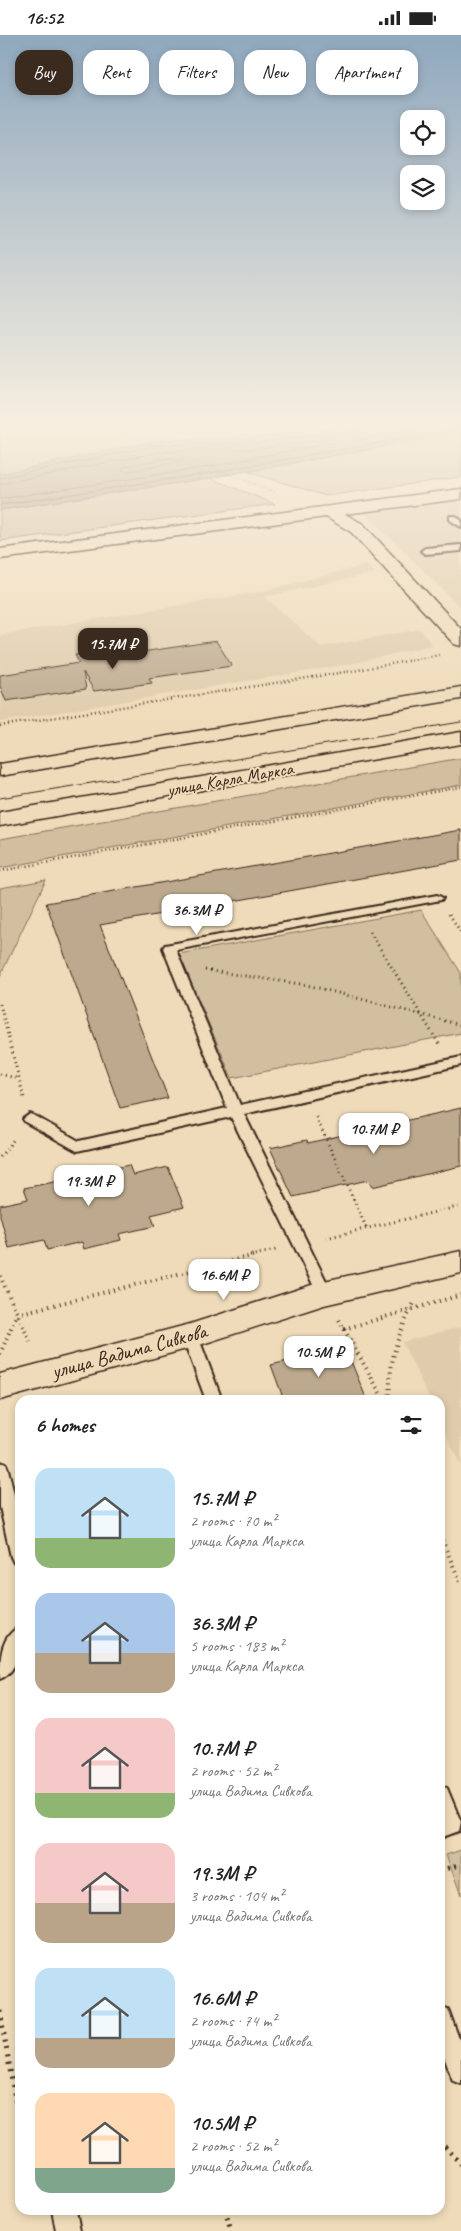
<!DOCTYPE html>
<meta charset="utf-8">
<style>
body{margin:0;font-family:Caveat,sans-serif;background:#f2f2f2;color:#222;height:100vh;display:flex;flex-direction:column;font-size:19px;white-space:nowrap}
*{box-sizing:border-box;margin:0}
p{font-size:16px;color:#767676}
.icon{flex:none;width:28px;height:28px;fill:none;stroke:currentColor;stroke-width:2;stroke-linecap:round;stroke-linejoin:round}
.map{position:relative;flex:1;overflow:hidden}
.sheet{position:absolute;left:15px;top:1360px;width:430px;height:820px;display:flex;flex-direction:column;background:#fff;border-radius:15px;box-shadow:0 2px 8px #0003}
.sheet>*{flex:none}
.guide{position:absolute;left:15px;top:15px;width:431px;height:45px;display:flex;gap:10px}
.buttons{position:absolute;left:400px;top:75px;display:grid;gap:10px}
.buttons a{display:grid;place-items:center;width:45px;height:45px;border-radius:10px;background:#fff;box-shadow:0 2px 8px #0003;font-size:25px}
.price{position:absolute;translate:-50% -42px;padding:0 11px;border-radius:10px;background:#fff;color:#222;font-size:16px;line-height:32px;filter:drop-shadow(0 1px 2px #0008)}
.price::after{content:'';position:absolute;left:50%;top:30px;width:15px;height:11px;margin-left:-8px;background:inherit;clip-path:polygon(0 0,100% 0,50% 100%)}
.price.current{background:#3b2a1e;color:#fff}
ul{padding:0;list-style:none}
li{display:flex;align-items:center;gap:15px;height:125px;padding:0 20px}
li span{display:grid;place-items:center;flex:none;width:140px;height:100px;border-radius:15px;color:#555}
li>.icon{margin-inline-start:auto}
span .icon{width:60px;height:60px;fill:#fffc;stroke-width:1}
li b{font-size:21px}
h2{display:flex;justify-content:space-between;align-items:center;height:60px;padding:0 20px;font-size:21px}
.chip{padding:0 18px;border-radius:15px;background:#fff;box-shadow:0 2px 8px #0003;font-size:18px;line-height:45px}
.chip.current{background:#3b2a1e;color:#fff}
.status{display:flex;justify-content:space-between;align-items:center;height:35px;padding:0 25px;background:#fff;direction:ltr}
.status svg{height:14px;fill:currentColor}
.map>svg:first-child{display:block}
</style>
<div class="status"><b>16:52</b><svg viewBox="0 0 49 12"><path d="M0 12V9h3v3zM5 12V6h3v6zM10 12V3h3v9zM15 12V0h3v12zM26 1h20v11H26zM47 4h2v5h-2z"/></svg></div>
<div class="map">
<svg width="461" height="2196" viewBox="0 0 461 2196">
<rect width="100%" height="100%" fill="#efdbb9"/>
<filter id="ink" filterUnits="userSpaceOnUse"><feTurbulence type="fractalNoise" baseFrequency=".02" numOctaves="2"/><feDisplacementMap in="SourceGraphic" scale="10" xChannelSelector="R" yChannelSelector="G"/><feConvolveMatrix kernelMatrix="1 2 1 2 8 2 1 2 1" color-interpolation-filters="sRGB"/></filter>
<g filter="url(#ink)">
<path fill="#e0ccac" d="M461,464V573L365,478Z
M366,530L374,538L265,562L321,612L420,594L432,610L350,629L0,687V600L259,557Z
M461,1292V1431L440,1387V1365H430L402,1307Z"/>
<path fill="#d1bfa0" stroke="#86745f" d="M0,389H365L250,403L159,405L0,439Z
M461,397V442L326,461L248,437Z
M210,443L275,469L0,506V475Z
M461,723V750L0,833V804Z
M46,845L0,941V853Z
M421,875L461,938V998L232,1043L179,919Z
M461,1815V1860L446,1820Z"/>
<path fill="#aa977e" stroke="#7e6b58" d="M365,389H461V397L210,443L0,475V439L159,405L251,403Z"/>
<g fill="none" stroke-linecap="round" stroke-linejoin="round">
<path stroke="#675644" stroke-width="1" d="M362,389L356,402L358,405L446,389
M161,424H182L184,426L125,437L123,435L124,432Z
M0,443L160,410L251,408L351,396L355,394L356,389
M0,449L161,417L251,414L333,404L336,407L208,432L0,464
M0,470L209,438L461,393"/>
</g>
<path fill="#bdaa8e" stroke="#3b2a1e" d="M216,606L232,631L149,643L152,648L94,656L83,637L86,654L6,666L0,651V640L79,628L75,620L131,611L135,618Z
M461,795V825L100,890L168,1063L120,1073L46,868Z
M461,1073V1131L372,1152L368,1145L293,1162L270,1113L307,1105L308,1108Z
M94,1130L97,1137L129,1130L133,1140L168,1132L184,1172L151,1180L155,1191L119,1199L121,1205L84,1214L82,1207L47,1215L44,1205L9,1213L0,1181V1170L28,1164L24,1153L59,1146L57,1139Z
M345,1312L367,1365H284L271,1330Z"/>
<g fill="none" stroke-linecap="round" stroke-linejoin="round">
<defs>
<path id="service" d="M450,481H456L461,485V492L450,485Z
M461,510V516L425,519L421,516L425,513Z
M437,860L443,863L441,865L176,915L240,1070L461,1022V1030L244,1079L332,1258L329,1262L324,1264L319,1262L231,1082L77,1116L25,1087L23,1084L30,1079L35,1081L79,1106L227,1073L163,913L165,910Z
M190,1295L195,1297L198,1301L222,1365H206L182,1301L185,1297Z
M0,1427L6,1429L8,1434L20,1484V1530L14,1528L11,1522L0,1472Z
M20,1592C20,1610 20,1636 0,1644C0,1626 0,1600 20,1592Z
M440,1750L447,1753L461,1787L459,1796L440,1803Z
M440,1971L448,1974L461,2009V2049L453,2046L440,2011Z
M52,2175H76L80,2196H56Z"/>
<path id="minor" d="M461,454V464L345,479L363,489L461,594V611L454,609L351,497L326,482L0,524V514Z
M461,1216V1238L324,1270L190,1313L0,1365V1339L190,1289L324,1246Z"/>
<path id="primary" d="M461,652V664L0,741V729Z
M461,697V709L0,791V777Z"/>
</defs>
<use href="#service" stroke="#3b2a1e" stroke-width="4"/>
<use href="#minor" stroke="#3b2a1e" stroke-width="3"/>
<use href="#primary" stroke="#3b2a1e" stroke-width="3"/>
<path stroke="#3b2a1e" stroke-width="2" stroke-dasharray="0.5 2.5" stroke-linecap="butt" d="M101,389L277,458"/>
<path stroke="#3b2a1e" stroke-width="2.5" stroke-dasharray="1 3" stroke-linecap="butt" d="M0,691L358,635L439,620
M0,836L461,752"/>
<path stroke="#3b2a1e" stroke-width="3" stroke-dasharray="1 4" stroke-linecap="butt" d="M449,879L461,897
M370,897L439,1009
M205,935L307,950L461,990
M0,969L24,1063
M0,1039L19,1044
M316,1082L367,1194
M0,1122L15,1103
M326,1203L461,1171
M250,1221L276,1215"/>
<path stroke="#3b2a1e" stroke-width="4" stroke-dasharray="1 4.5" stroke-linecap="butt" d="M0,1241L32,1311
M17,1279L255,1220
M339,1285L384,1365
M344,1294L461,1260
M0,1319L17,1279
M390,1365C388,1329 397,1300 414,1268
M440,1500L461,1549"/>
<path stroke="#3b2a1e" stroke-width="5" stroke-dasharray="2 5.5" stroke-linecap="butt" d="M440,1836L461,1829
M0,1976L20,2093
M440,2106L461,2129
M225,2175L231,2196"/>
<use href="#service" fill="#efdbb9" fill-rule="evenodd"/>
<use href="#minor" fill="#efdbb9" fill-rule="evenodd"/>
<use href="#primary" fill="#efdbb9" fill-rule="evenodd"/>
<path stroke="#3b2a1e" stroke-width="1" d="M0,763L461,687"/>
</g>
</g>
<linearGradient id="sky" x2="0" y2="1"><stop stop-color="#8fa8be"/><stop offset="0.56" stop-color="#f8efe0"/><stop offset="1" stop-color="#f8efe0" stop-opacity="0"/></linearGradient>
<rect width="461" height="696" fill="url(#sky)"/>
<g text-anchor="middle" stroke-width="4" stroke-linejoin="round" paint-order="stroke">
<g font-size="18" fill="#3b2a1e" stroke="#efdbb9">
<text transform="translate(230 744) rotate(-10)" y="6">улица Карла Маркса</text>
</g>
<g font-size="21" fill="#3b2a1e" stroke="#efdbb9">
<text transform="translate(129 1316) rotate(-15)" y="7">улица Вадима Сивкова</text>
</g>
</g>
</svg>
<div class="buttons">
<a><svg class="icon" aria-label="locate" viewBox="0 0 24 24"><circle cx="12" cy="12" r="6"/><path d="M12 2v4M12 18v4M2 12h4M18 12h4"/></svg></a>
<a><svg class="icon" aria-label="layers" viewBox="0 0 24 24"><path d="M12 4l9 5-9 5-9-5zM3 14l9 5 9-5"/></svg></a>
</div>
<b class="price current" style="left:113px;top:635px">15.7M ₽</b>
<b class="price" style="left:197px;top:901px">36.3M ₽</b>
<b class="price" style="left:374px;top:1120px">10.7M ₽</b>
<b class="price" style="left:89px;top:1172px">19.3M ₽</b>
<b class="price" style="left:224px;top:1266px">16.6M ₽</b>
<b class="price" style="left:319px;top:1343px">10.5M ₽</b>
<div class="guide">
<a class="chip current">Buy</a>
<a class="chip">Rent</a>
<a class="chip">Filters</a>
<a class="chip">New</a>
<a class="chip">Apartment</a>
</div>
<section class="sheet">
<h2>6 homes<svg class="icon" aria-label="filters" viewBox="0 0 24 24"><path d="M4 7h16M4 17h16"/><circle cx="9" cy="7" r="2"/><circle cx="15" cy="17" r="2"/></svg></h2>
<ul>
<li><span style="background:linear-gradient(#bfe0f5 70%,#8fb573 0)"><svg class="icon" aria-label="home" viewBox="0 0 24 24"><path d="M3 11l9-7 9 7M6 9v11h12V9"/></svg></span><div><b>15.7M ₽</b><p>2 rooms · 70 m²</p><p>улица Карла Маркса</p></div></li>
<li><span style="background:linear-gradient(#a9c7e8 60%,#b9a48a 0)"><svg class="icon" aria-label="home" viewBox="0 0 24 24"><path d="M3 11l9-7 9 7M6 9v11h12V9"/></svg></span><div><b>36.3M ₽</b><p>5 rooms · 183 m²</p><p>улица Карла Маркса</p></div></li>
<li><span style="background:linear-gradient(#f6c9c9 75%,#8fb573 0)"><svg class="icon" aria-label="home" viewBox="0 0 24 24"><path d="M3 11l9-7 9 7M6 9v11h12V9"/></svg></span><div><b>10.7M ₽</b><p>2 rooms · 52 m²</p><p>улица Вадима Сивкова</p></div></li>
<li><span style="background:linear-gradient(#f6c9c9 60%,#b9a48a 0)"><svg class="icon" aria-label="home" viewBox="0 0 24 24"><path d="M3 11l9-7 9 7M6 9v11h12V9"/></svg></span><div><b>19.3M ₽</b><p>3 rooms · 104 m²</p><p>улица Вадима Сивкова</p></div></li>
<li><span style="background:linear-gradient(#bfe0f5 70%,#b9a48a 0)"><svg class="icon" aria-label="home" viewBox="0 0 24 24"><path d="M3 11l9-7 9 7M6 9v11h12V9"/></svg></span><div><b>16.6M ₽</b><p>2 rooms · 74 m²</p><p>улица Вадима Сивкова</p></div></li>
<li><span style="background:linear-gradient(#ffd9b3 75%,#7fa58c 0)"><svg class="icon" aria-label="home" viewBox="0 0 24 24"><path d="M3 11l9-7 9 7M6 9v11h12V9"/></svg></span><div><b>10.5M ₽</b><p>2 rooms · 52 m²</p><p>улица Вадима Сивкова</p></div></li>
</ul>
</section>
</div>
